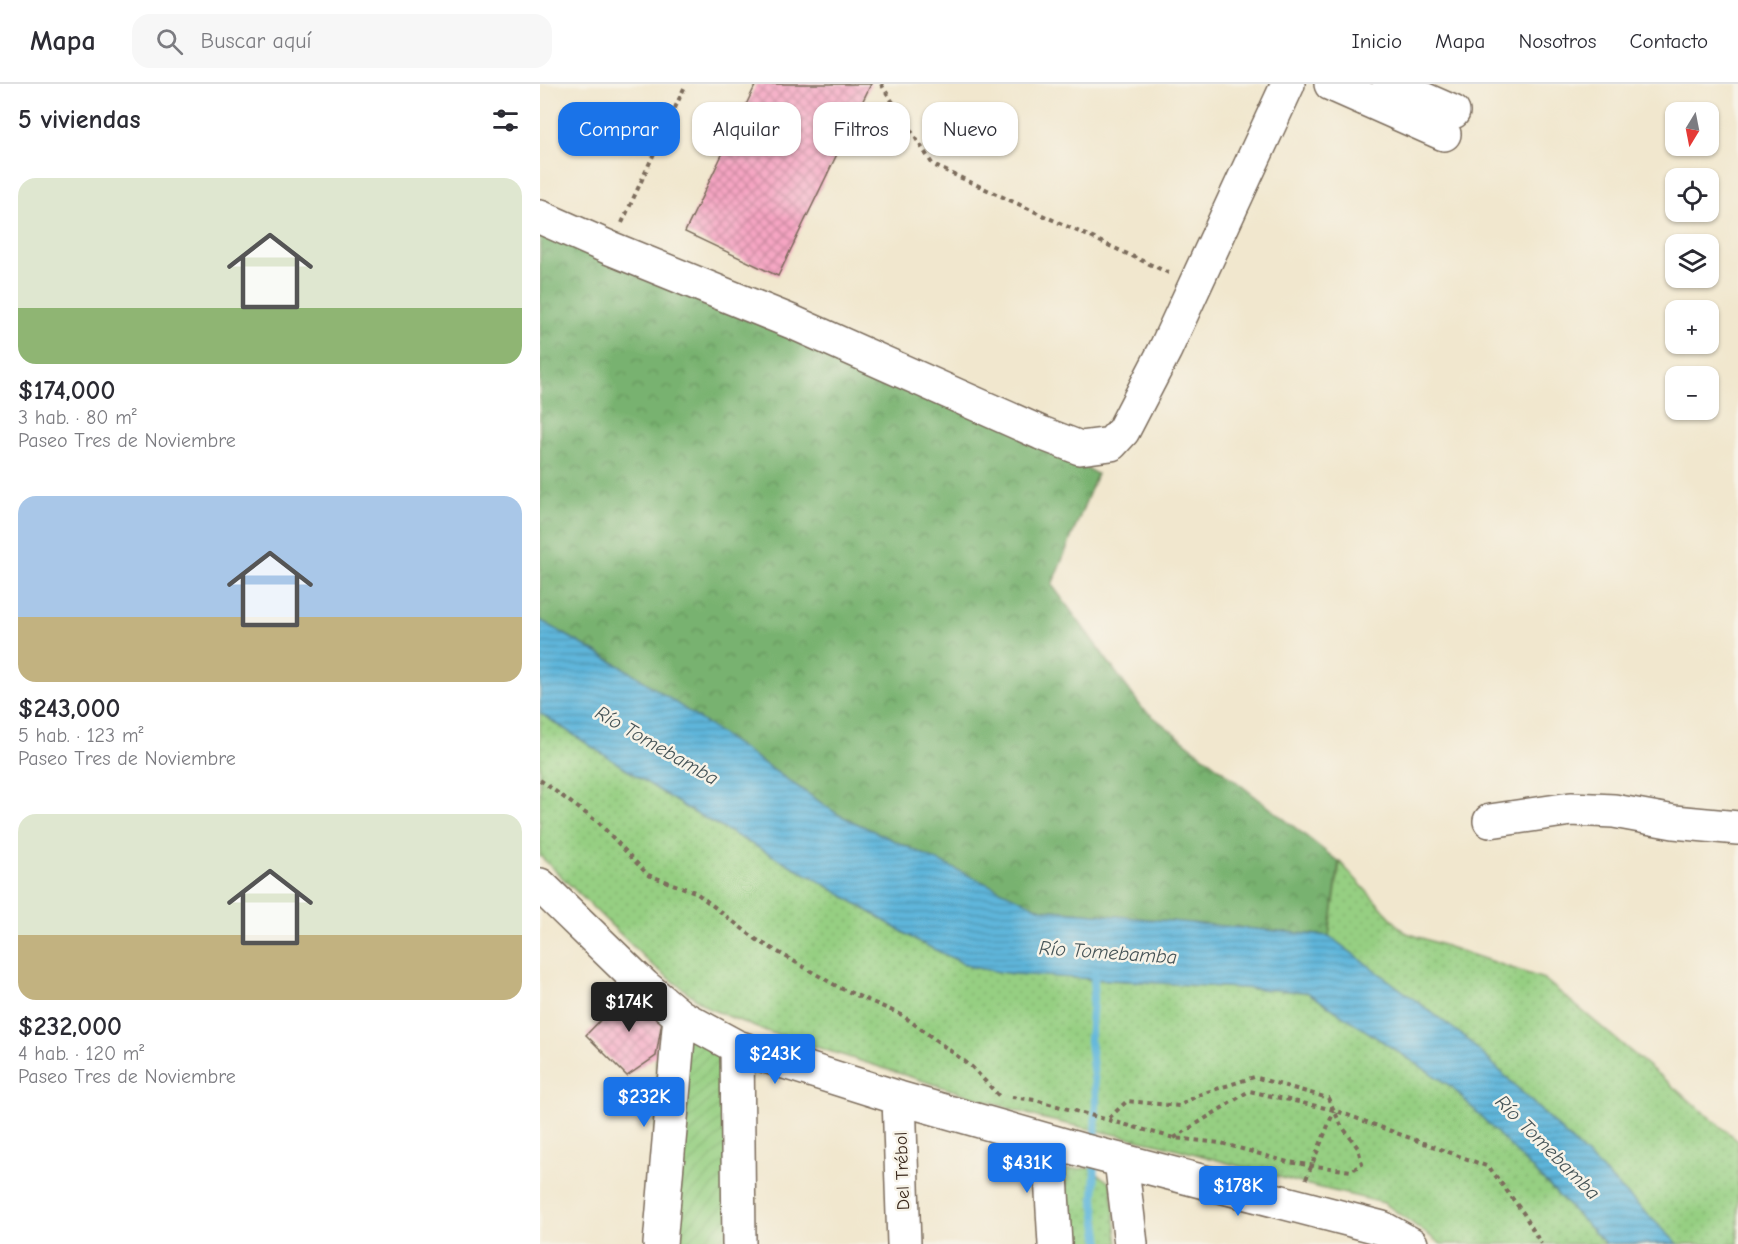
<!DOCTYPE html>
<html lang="es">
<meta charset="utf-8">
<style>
body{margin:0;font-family:"Comic Neue",sans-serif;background:#f7f7f7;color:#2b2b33;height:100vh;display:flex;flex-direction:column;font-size:22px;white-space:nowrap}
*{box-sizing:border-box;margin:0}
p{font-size:20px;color:#7c7c81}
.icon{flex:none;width:33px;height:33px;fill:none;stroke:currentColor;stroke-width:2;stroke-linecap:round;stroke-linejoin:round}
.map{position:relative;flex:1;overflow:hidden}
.details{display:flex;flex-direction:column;background:#fff;width:540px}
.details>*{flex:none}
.top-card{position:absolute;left:18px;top:18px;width:570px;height:54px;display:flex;gap:12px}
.needle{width:39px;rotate:190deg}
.controls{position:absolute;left:1125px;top:18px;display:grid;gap:12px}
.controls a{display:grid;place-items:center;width:54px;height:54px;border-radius:12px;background:#fff;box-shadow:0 2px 4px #0004;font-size:30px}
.price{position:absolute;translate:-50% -51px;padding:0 14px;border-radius:6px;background:#1a73e8;color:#fff;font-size:20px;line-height:39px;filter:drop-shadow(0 2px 3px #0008)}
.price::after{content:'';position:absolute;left:50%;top:36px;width:18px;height:14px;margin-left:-9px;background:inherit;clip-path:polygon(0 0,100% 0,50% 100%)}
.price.active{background:#222;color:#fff}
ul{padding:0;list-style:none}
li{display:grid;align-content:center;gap:12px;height:318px;padding:0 18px}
li span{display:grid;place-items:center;height:186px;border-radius:18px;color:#555}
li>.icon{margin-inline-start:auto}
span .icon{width:108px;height:108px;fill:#fffc;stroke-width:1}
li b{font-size:26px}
h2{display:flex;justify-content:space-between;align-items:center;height:72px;padding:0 18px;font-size:26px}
.tag{padding:0 21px;border-radius:18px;background:#fff;box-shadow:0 2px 4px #0004;font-size:21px;line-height:54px}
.tag.active{background:#1a73e8;color:#fff}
header{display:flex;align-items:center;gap:36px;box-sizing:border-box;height:84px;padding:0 30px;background:#fff;border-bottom:2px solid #e1e1e2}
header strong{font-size:28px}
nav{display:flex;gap:33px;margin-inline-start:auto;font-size:21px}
.search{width:420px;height:54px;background:#f7f7f7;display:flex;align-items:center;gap:15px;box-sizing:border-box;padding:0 21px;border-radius:18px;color:#7c7c81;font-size:22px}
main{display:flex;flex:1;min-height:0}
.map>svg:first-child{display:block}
</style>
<header>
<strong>Mapa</strong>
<div class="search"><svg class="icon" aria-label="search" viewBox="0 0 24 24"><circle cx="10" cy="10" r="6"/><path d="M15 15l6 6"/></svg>Buscar aquí</div>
<nav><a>Inicio</a><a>Mapa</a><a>Nosotros</a><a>Contacto</a></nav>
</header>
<main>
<section class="details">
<h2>5 viviendas<svg class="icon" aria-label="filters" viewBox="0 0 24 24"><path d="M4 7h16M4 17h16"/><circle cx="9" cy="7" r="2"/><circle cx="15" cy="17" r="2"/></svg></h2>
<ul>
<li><span style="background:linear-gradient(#dfe7d0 70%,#8fb573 0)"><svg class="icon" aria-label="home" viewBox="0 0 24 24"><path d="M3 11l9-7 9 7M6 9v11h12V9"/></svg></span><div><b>$174,000</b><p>3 hab. · 80 m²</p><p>Paseo Tres de Noviembre</p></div></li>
<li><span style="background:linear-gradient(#a9c7e8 65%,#c2b280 0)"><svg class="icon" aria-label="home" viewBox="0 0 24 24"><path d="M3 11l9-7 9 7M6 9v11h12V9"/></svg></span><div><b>$243,000</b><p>5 hab. · 123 m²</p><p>Paseo Tres de Noviembre</p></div></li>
<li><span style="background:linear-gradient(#dfe7d0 65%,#c2b280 0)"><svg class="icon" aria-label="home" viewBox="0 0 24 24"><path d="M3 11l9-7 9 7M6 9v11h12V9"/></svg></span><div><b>$232,000</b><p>4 hab. · 120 m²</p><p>Paseo Tres de Noviembre</p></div></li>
</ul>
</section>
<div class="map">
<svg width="1198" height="1160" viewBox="0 0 1198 1160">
<defs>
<pattern id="grass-dots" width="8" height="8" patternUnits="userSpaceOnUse" patternTransform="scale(1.5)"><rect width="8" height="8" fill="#96cf82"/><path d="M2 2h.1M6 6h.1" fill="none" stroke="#82b270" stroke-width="1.8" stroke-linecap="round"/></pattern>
<pattern id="forest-crowns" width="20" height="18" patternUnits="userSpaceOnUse" patternTransform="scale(1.5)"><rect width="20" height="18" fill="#78b270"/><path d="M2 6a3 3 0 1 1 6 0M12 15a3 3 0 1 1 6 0" fill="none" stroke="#64915b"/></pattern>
<pattern id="garden-furrows" width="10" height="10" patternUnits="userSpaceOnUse" patternTransform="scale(1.5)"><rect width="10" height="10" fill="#96cf82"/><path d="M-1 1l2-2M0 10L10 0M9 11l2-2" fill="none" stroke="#82b270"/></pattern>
<pattern id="water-rules" width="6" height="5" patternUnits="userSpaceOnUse" patternTransform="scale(1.5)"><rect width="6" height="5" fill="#5eb6db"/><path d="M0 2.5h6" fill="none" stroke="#4f94b1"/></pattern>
<pattern id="building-cross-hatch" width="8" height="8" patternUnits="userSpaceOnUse" patternTransform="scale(1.5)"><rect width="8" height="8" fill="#f6a5c3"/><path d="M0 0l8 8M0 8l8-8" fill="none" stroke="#c8879e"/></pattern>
</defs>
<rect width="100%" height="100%" fill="#f7f3e8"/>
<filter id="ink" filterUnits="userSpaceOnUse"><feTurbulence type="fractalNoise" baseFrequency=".0167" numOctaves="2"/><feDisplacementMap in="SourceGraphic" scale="12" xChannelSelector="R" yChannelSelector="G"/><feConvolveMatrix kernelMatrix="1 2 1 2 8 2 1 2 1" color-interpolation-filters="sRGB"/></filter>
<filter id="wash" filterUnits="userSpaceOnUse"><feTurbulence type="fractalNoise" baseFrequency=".008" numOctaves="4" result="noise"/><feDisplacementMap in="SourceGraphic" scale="24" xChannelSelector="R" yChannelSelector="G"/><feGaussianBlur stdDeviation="1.35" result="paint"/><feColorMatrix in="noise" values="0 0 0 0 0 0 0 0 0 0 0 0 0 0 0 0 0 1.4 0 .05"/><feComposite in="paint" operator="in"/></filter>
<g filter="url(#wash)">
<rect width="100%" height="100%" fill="#f1e7ce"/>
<path fill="url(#grass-dots)" stroke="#687c50" stroke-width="1.5" d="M0,629L146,724L279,797L379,858L431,883L472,890L767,908L912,1003L1066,1160H901L844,1119L764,1100L623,1061L500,1034L220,945L168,924L110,879L0,772Z
M800,778L864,848L1004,895L1198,1057V1160H1138L926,954L789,852Z
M550,1084L571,1100L578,1160H529L524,1086Z"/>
<path fill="url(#forest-crowns)" stroke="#5a6e47" stroke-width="1.5" d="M0,139L406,309L557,390L512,501L602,624L799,778L789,852L501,825L299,731L92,589L0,536Z"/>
<path fill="url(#garden-furrows)" stroke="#687c50" stroke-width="1.5" d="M123,932L196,980V1160H114L116,972Z"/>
<path fill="url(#water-rules)" stroke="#4c707c" stroke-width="1.5" d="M0,536L92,589L299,731L501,825L789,852L926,954L1138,1160H1066L912,1003L767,908L472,890L431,883L379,858L279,797L146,724L0,629Z"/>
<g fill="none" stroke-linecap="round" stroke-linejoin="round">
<path stroke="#5eb6db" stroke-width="8" d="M555,1063L556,1012L550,957L555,886
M555,1078L554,1116L560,1160"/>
</g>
<g id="blocks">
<path fill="url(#building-cross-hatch)" d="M216,0H331L238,192L145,148Z
M90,906L123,932L116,972L87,992L46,951Z"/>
</g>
</g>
<g filter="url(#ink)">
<use href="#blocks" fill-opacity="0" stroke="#7b6c5c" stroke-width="1.5"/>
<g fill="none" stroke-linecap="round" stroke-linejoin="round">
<defs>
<path id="minor" d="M791,0L904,50
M849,0L913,28
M0,133L70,164L252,238L501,349L540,364L571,360L583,347L625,266L748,0
M950,737L1031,725L1074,727L1134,738L1198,744
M0,801L104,902L140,932L197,963L359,1014L545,1067L842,1144L871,1160
M197,963L199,1160
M359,1014L364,1160
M509,1057L515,1160
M581,1076L591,1160
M120,1160L140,932"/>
</defs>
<use href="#minor" stroke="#7b6c5c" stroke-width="36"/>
<path stroke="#7b6c5c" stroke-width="4" stroke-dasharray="4.5 4.5" stroke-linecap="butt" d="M341,0L393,81L629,189
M82,139L146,0
M0,696L59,739L108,791L155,808L217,856L300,904L362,931L432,983L459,1012
M472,1013L495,1016L634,1054L681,1059L748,1078L811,1087L822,1080L818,1064L801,1041L788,1014L714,993L658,1011L639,1022L587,1017L567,1036
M634,1054L709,1007L794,1026L949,1083L984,1130L1001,1160
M766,1095L794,1027"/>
<use href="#minor" stroke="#fff" stroke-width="33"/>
</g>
</g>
<g text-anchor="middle" stroke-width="5" stroke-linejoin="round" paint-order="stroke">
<g font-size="18" fill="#3b2a1e" stroke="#f7f3e8">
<text transform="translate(362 1087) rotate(-92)" y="6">Del Trébol</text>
</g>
<g font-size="20" font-style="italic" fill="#465457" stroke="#f7f3e8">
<text transform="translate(117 661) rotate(30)" y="7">Río Tomebamba</text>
<text transform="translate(568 868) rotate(4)" y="7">Río Tomebamba</text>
<text transform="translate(1008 1063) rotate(45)" y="7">Río Tomebamba</text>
</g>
</g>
</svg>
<div class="controls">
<a><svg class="needle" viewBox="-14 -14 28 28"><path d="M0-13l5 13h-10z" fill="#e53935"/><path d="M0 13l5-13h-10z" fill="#7c7c81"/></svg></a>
<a><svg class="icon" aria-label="locate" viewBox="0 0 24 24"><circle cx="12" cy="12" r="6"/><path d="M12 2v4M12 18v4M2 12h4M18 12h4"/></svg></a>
<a><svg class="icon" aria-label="layers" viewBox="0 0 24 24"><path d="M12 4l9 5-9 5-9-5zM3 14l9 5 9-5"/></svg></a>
<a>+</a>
<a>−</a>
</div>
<b class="price active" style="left:89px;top:949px">$174K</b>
<b class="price" style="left:235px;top:1001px">$243K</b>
<b class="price" style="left:104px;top:1044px">$232K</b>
<b class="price" style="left:487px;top:1110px">$431K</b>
<b class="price" style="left:698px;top:1133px">$178K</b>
<div class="top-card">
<a class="tag active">Comprar</a>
<a class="tag">Alquilar</a>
<a class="tag">Filtros</a>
<a class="tag">Nuevo</a>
</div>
</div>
</main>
